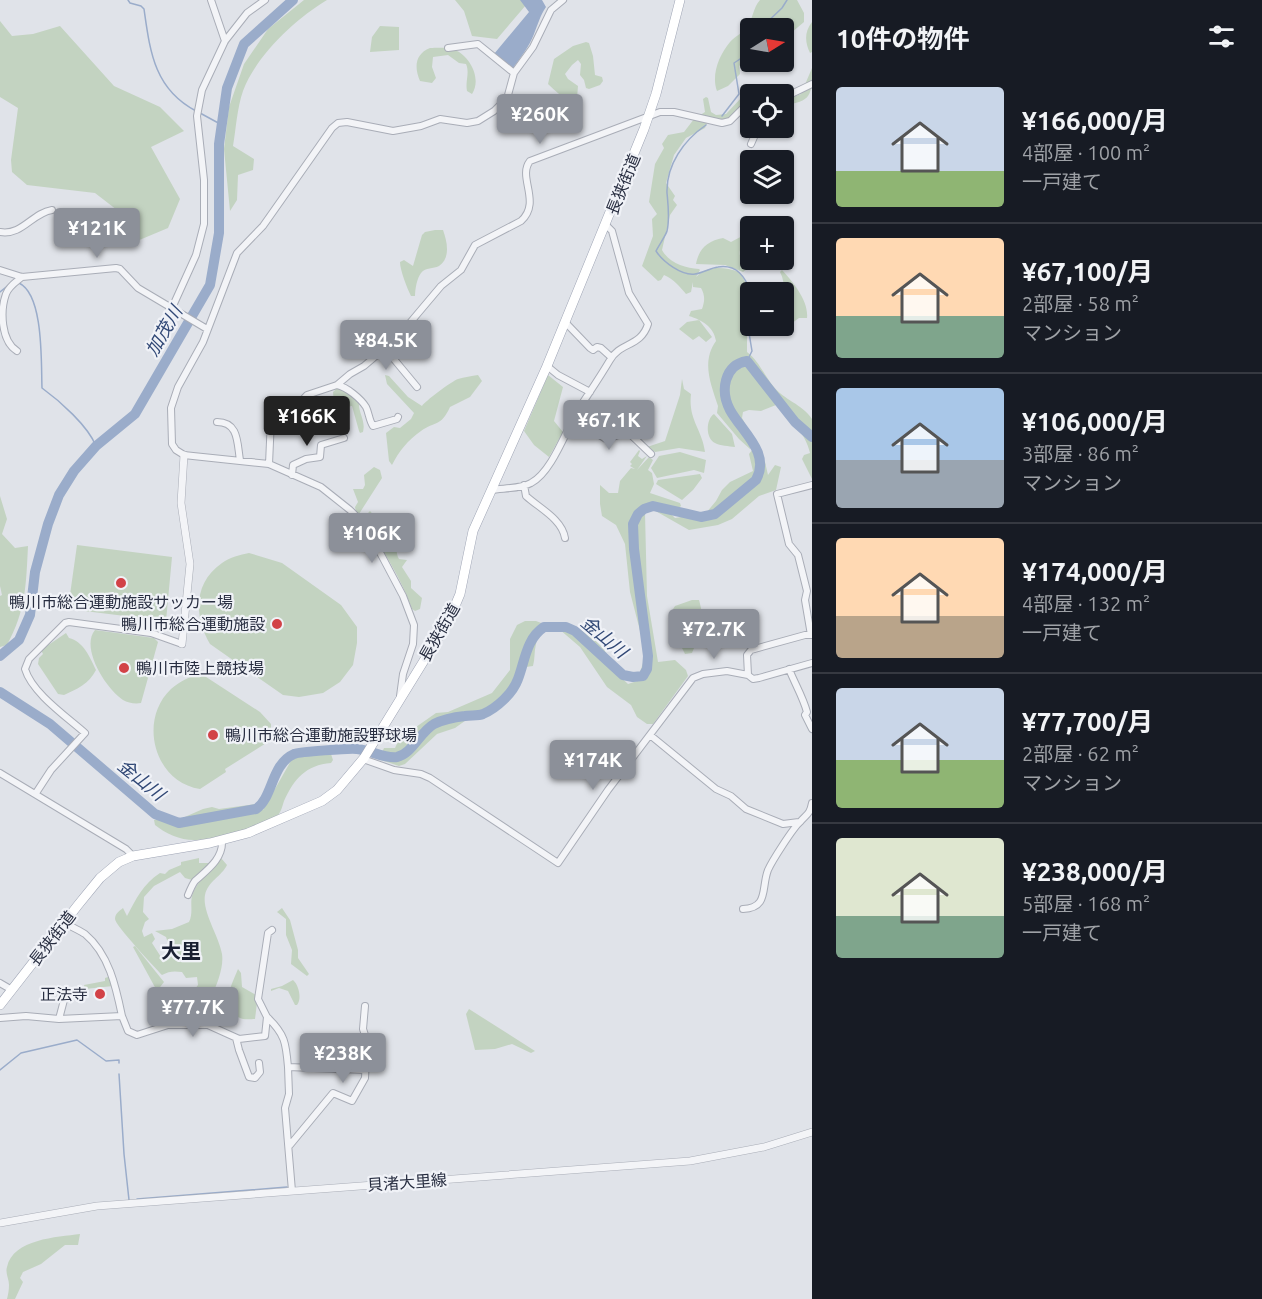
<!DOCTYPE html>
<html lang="ja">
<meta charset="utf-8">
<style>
body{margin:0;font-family:Ubuntu,"Noto Sans JP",sans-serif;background:#242831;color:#f1f3f6;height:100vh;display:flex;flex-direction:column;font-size:22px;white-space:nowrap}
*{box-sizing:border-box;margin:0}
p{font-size:20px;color:#9ea1a6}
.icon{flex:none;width:33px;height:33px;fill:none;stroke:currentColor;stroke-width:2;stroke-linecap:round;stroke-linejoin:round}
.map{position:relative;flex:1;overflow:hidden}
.details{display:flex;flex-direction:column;background:#171b24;width:450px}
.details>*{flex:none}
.needle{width:39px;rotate:79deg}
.buttons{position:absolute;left:740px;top:18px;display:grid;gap:12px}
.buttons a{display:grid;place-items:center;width:54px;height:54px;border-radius:6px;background:#171b24;box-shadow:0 2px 4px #0004;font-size:30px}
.price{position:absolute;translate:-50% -51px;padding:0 14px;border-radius:6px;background:#8c9099;color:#fff;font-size:20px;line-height:39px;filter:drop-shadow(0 2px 3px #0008)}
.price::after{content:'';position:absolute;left:50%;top:36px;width:18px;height:14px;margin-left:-9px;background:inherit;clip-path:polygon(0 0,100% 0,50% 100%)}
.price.on{background:#222;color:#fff}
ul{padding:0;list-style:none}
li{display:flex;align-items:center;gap:18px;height:150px;padding:0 24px}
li+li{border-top:2px solid #363941}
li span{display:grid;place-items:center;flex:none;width:168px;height:120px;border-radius:6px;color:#555}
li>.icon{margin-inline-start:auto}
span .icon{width:72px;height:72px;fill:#fffc;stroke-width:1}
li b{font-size:26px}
h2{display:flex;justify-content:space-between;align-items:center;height:72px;padding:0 24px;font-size:26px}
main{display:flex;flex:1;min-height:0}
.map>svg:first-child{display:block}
</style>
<main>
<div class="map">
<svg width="812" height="1299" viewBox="0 0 812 1299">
<rect width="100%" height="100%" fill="#e0e3e9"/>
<path fill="#c3d3c1" d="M304,0H327C295,19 256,56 243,91C237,108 236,129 233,146L254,159L253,170L238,175L237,200L230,211L224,149L229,107L244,64L268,29Z
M455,0H521L526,5L497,39L472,36L464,11Z
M760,0H797L804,13V22L791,33L783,35V28H750V57L739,66L740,74L728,86L717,91C711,75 719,55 730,42C735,36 743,33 748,26C753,18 753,8 760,0Z
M0,21L12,36L33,34L60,26L114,86L160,107L184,131L151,147L180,199L168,228L137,241L117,210L95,193L27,185L12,172L11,160L18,108L0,97Z
M812,22V52L810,53C805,43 804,32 812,22Z
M380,26L399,27V50L370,52L372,37Z
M586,42L589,43L593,56L595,75L602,77L603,81L600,85L589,89L586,88L584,80L580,75L581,64L578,60L572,65L565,74L568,79L578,86L577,98L571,102C562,97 555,91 548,84L554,59L573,46Z
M430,48C437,48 448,47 455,50C470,56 482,79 472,94L467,91C465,81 470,73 466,64L459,63L448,55L433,57L432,67L436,78L432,83L420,81C414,67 415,54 430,48Z
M812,68C812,95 812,102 783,105V101L801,94Z
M706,97L708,98L711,112L716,115L726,114L742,97L747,101L731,118L721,121L712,120L707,123L705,128L686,138L674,155L666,183L675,196L673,200L677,205L670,215L662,250C669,263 685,268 699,269L700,270L696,277C708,265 724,267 739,272C753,291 750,303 750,326H757L758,329L747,332V352C759,361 764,375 773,386C784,400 802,404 812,419V479L802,459L804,455L810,453C806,434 790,418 776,405L761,411L749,410L743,412L742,418L751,434L752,447L750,449L739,439L717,413L718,406C711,384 701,362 716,341C714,327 702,320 689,316L691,311L702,309C705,301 705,295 701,288L693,287V282L691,292L686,294C680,287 674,279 664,275L661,280L658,281L642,266L653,236L652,219L657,214L649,202L655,164L664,148L662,144L668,135L684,132L694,119L705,112L703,99Z
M435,230H443C447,241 451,258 439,266C433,269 426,267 421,273C417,278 415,289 415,296H411C407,288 400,270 400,262L404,260L413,266L422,235L425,232Z
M746,234L749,239C736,248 738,258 747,269L743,272L725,265L696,264C699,248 708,241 723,238L731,242Z
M782,270C793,282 809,301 807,318H799L788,326H786C779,308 789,289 780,272Z
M699,320L712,337L706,342L699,336L693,340L679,329L687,322Z
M385,375L389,376L408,397L422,406C424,402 452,381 458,379C464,377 472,376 478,375L482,381L470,397L450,407C441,427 435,421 421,431C408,440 399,451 392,465L389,461L386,433L394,427L400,428L411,419L414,413L387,384Z
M548,375L563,387L554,421L563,432L549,457L534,445L524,431Z
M682,379L684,389L691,394C688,420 702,429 705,452L679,448L655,452L647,447L665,441L680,395Z
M338,387L359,402C358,413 366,420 363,432L360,433L359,431L352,406L345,407L334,404L333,392Z
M714,414L732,434L735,447C729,446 720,446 715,443C705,438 706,419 714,414Z
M753,449L759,451L765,462L768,475L775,465L781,467L776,490L759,496L732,519L718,525L689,530L652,509L645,513L647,596L658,662L675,660L686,670L688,676L653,724H647L637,717L631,705L607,687L580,647L559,629L570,624C584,630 601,643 609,657C616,669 617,674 628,684L637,681L646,654L630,592L625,544L616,525L602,516L600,504V485L609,493H618L620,481L631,468L635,469L630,466L632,464L630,462L639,450L640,451L638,456L642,459L647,456L637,470L649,457L653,460L648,470L652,473L654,484L650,493L680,503L681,506L671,514L675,518L706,513L716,501L722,490L730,482L753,471L749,454Z
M680,452L706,460L704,473L694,470L657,478L651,468L659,456Z
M374,467L380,470L382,478L359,514L356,512L355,507L358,502L353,489H363L365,485L364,475Z
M700,474L702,478L693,490L682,500L656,484L658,480Z
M0,496L7,519L2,534L15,548L28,546C26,585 26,610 7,645L0,647V596L2,595L0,586Z
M370,511L395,540C398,547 395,552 399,559L407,560L402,567L411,581V588L422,598L420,609L415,611L412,609C401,578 383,550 365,522V516Z
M77,545L172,557L166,621L68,609Z
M249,553L282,563L341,605L357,627V643L353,665L340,682L323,693L299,697L283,695L210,644C194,617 193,583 222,563C230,557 240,555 249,553Z
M692,600H699C702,611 704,627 714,633V641L705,642L698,638L692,653L685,654L681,646L673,609L675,606Z
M525,621H536L544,624C542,632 537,637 536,644C534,652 535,659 533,666L526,667C515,691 504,710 478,719L469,711V718L455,728L437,734L405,764L399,766L381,760L380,757L384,748H395L403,731L416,727L436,713L448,712L492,693L510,670V639L517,625Z
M95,630L154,638L158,642L141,703C135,704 128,703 123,700C106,689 80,648 95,630Z
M66,633L69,638C83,641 90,657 96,670C89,684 77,689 64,695L58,694L38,664L39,658L43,654L41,650Z
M200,673L260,712L271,724V740L225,769L226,772L200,789C154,782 138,720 171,689C180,681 190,677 200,673Z
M331,754L333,760L331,763C306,765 294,779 284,801C282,807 281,813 276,817C266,827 212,840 197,840C182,841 166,834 155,825L154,820L159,819L171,823L203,809L212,807L219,809L256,804L263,810L292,759L301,755Z
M199,858V863H210L209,867L192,880L185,878L180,872L154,886L144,897L143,912L149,919L145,922L142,931L144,937L152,933L155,939L152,943L161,957L168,958L172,955L166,937L155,931L172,929L189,922C194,912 189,902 193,893C199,878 212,871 221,858L227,865C222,876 208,881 205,895C202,912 219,936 222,954C224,967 217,984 212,996C201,1001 185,1003 173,995V991L178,989H195L198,985L197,977L186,978L182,972C174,971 169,971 162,975C156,969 115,925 115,919C115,914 119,911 123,908L127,916C136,899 143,884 160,873L165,874L169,870L181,865V862Z
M282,908L290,920L298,950V958L309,974L307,976L291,964L292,950L286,935V919L277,912Z
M135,946L164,982L157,991L133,947Z
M238,969L241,973L242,987L256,995L257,1003L255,1019C251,1019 243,1020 240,1018C218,1009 232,984 238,969Z
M111,976L113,986L85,989L84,985L105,981V978Z
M293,980C299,985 302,999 297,1005H295L288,991L279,988L271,991V989L282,986Z
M469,1009L535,1051L531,1053L512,1044L495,1049L475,1050L466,1014Z
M80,1234L78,1245H65L41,1264L23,1272L20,1278L23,1282L15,1299H7C8,1295 9,1290 9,1285C9,1279 5,1273 7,1267C13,1239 57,1237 80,1234Z"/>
<path fill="#9aacca" d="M520,0H542L546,7C540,16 538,24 534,34C529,47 521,57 513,68L494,54L529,12Z"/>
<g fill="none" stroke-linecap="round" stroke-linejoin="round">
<path stroke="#9aacca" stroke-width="1.5" d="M128,0L130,3L141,6L144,9C150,51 154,89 196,111
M761,28L782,8L787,0
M200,113L222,125
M722,116L739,94L734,63L740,59L750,47
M706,125C684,140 666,165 667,193C668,204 670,219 667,231C666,235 659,245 656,251C663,262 682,276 695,274C703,273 710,268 718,267C737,264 745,277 751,292
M19,283C44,295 41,363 42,388C60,401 88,426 96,446
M0,292L15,280
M747,361L752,351L748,327L750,326
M0,1070L21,1053L77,1040L106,1061L119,1060V1063
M119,1074L124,1154L129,1200
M137,1199L287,1187"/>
<path stroke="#9aacca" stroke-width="10" d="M0,656L19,640L30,615L35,572L48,524L59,495L74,471L96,446L135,414L210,285L219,233V144L227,88L244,44L293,0
M0,692L50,724L155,814L179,823L256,809C273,798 271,764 294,754C299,752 350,748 357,749C370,750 385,759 397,757C412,754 420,732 434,724C442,720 456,717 465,716C471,715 478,716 483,714C497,708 513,693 518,679C525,661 526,639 544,627H566L575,631L623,675L633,677L643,676L647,669L648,656L634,549L633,524L638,514L644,509L653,506L701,517L715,514L756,480C771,453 742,432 730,410C720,391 724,365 747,361L795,422L812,437"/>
<defs>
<path id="minor" d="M211,0L225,41
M448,48L478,44L514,73
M783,98L812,84
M751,144L758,128
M0,232C22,236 32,213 52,210
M0,270L22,277L116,268L120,269L138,288L207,329
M172,308L196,255L204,224V180L197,116L202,90L225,41L247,13L265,0
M565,322L590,348L593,350L597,347L601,348L611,357
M398,337L400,343L392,354L393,358L417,387
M17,351C1,341 0,311 6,294C9,286 16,282 22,277
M547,366L558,375L590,392
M337,385C347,387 361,399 366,407C369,413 369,420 373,426L397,419L398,417
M217,422C239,422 237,443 240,460
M570,426L593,431L606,439L628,432L651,454
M269,464L271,419L292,411L307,395L337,385L350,374L364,366L398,337L441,286L461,270L475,245L521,221C542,202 517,177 530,161L660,112H674L722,123L730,121L750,101
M292,475L293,465L306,459L320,457L321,445L344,438
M524,485L526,496C539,508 562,519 565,538
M491,490C503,488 521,489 531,483C552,472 566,430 578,410C589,393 600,377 610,360C620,342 641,347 648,324L629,293L612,231L606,225
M811,635L805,600L807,591L798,555L789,544L777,494L812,485
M789,669C795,684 803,697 807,712L805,715L812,729
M748,675L753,679L759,678L812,663
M400,696L403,674L413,644L414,625L403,596L376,545L359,519L350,510L321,487L269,464L193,456L184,455L176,450L172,444L171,408L178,387L203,342L237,253L263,226L332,128L338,123L347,122L393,131L421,126L440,119L467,123L478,121L494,111L502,103L508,95L514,73L533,47L551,10L563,0
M650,735L716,789L731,796L746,809L783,824L799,822
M363,759L394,770L421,774L430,778L558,863L608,790L693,678L703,674L727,671L748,675L747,655L751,650L805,635H812
M0,773L126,849L133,856
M36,793L51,770L85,733C67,717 32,693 25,669L29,659L65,623L69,622L151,633L182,644
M188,895C190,890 192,885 195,881C207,870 223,859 222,841
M743,909C769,908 761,888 768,870C772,861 793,828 800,822C807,814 810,814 812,803
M64,922C71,927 79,930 85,934C109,954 116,987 122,1016
M0,983L12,990
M267,1017L258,999L268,933L272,930
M0,1018L26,1016L59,1019L122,1016L128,1031L137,1035L168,1025H208L239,1039L265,1036L267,1017C285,1034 286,1043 288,1067L365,1070
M59,1019L64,1000
M236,1038L239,1050L249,1077L255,1078L260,1072L259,1063
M288,1067L289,1094L285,1108L292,1191
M290,1145L333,1093L352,1101L365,1078L367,1041L363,1029L365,1006"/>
<path id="tertiary" d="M182,644L190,564L181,503L184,455
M0,1223L97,1206L690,1161L764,1147L812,1132"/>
<path id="primary" d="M0,1005L78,905L100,878L119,862L133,856L210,843L248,833L322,801L337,790L364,758L449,620L460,594L473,531L547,366L644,129L656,94L680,0"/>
</defs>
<use href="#minor" stroke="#a9adb7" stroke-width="8"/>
<use href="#tertiary" stroke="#a9adb7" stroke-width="8"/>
<use href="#primary" stroke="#9fa5b5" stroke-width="10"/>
<use href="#minor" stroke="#f3f4f7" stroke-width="6"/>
<use href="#tertiary" stroke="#f3f4f7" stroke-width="7"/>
<use href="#primary" stroke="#fff" stroke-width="9"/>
</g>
<g fill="#d24247" stroke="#f0f2f7" stroke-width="2">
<circle cx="121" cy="583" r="6"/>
<circle cx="277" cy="624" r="6"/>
<circle cx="124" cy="668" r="6"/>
<circle cx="213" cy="735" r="6"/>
<circle cx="100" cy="994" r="6"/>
</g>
<g text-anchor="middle" stroke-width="4.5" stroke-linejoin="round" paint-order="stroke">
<g font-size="16" fill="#282e41" stroke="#f0f2f7">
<text transform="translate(623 184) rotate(-68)" y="6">長狭街道</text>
<text transform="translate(439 632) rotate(-60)" y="6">長狭街道</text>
<text transform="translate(52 938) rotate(-52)" y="6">長狭街道</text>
<text transform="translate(407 1182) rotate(-4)" y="6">貝渚大里線</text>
</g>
<g font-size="16" fill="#282e41" stroke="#f0f2f7" text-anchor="end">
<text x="121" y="608" text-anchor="middle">鴨川市総合運動施設サッカー場</text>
<text x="265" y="630">鴨川市総合運動施設</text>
<text x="136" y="674" text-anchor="start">鴨川市陸上競技場</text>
<text x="225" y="741" text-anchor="start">鴨川市総合運動施設野球場</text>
<text x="88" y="1000">正法寺</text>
</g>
<g font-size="18" font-style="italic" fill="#314876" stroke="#f0f2f7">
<text transform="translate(164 331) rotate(-60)" y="6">加茂川</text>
<text transform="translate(604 637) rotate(40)" y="6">金山川</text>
<text transform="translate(141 780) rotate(39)" y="6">金山川</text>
</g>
<g font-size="20" font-weight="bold" fill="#1a2032" stroke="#f0f2f7">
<text x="181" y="958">大里</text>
</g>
</g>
</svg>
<div class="buttons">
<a><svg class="needle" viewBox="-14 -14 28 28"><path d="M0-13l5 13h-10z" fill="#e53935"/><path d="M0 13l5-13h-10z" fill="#9ea1a6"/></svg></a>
<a><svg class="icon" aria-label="locate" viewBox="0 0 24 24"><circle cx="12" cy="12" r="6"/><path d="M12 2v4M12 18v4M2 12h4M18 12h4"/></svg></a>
<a><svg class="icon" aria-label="layers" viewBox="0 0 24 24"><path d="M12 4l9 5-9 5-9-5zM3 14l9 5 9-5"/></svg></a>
<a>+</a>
<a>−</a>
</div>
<b class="price" style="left:540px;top:145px">¥260K</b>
<b class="price" style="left:97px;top:259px">¥121K</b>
<b class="price" style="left:386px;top:371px">¥84.5K</b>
<b class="price on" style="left:307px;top:447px">¥166K</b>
<b class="price" style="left:609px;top:451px">¥67.1K</b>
<b class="price" style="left:372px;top:564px">¥106K</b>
<b class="price" style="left:714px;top:660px">¥72.7K</b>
<b class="price" style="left:593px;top:791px">¥174K</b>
<b class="price" style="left:193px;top:1038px">¥77.7K</b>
<b class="price" style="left:343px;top:1084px">¥238K</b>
</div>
<section class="details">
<h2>10件の物件<svg class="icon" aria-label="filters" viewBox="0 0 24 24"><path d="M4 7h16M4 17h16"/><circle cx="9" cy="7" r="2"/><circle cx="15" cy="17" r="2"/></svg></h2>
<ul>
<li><span style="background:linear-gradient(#c9d6e8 70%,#8fb573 0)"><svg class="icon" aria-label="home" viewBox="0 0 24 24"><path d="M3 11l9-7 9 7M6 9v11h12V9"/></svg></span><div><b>¥166,000/月</b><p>4部屋 · 100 m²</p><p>一戸建て</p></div></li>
<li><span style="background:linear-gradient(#ffd9b3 65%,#7fa58c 0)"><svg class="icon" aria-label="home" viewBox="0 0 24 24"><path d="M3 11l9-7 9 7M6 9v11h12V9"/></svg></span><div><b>¥67,100/月</b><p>2部屋 · 58 m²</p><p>マンション</p></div></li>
<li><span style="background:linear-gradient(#a9c7e8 60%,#9aa5b1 0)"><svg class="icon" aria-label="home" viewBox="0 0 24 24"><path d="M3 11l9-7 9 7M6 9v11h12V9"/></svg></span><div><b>¥106,000/月</b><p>3部屋 · 86 m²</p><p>マンション</p></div></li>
<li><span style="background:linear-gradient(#ffd9b3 65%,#b9a48a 0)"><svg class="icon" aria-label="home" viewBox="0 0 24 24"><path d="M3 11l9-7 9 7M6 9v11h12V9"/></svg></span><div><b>¥174,000/月</b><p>4部屋 · 132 m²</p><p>一戸建て</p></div></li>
<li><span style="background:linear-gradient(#c9d6e8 60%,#8fb573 0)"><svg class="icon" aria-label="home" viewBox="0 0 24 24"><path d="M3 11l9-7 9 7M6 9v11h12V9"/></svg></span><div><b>¥77,700/月</b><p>2部屋 · 62 m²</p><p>マンション</p></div></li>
<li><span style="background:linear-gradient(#dfe7d0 65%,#7fa58c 0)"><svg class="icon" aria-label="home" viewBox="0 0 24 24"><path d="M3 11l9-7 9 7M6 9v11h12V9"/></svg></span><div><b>¥238,000/月</b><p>5部屋 · 168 m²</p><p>一戸建て</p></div></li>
</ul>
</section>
</main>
